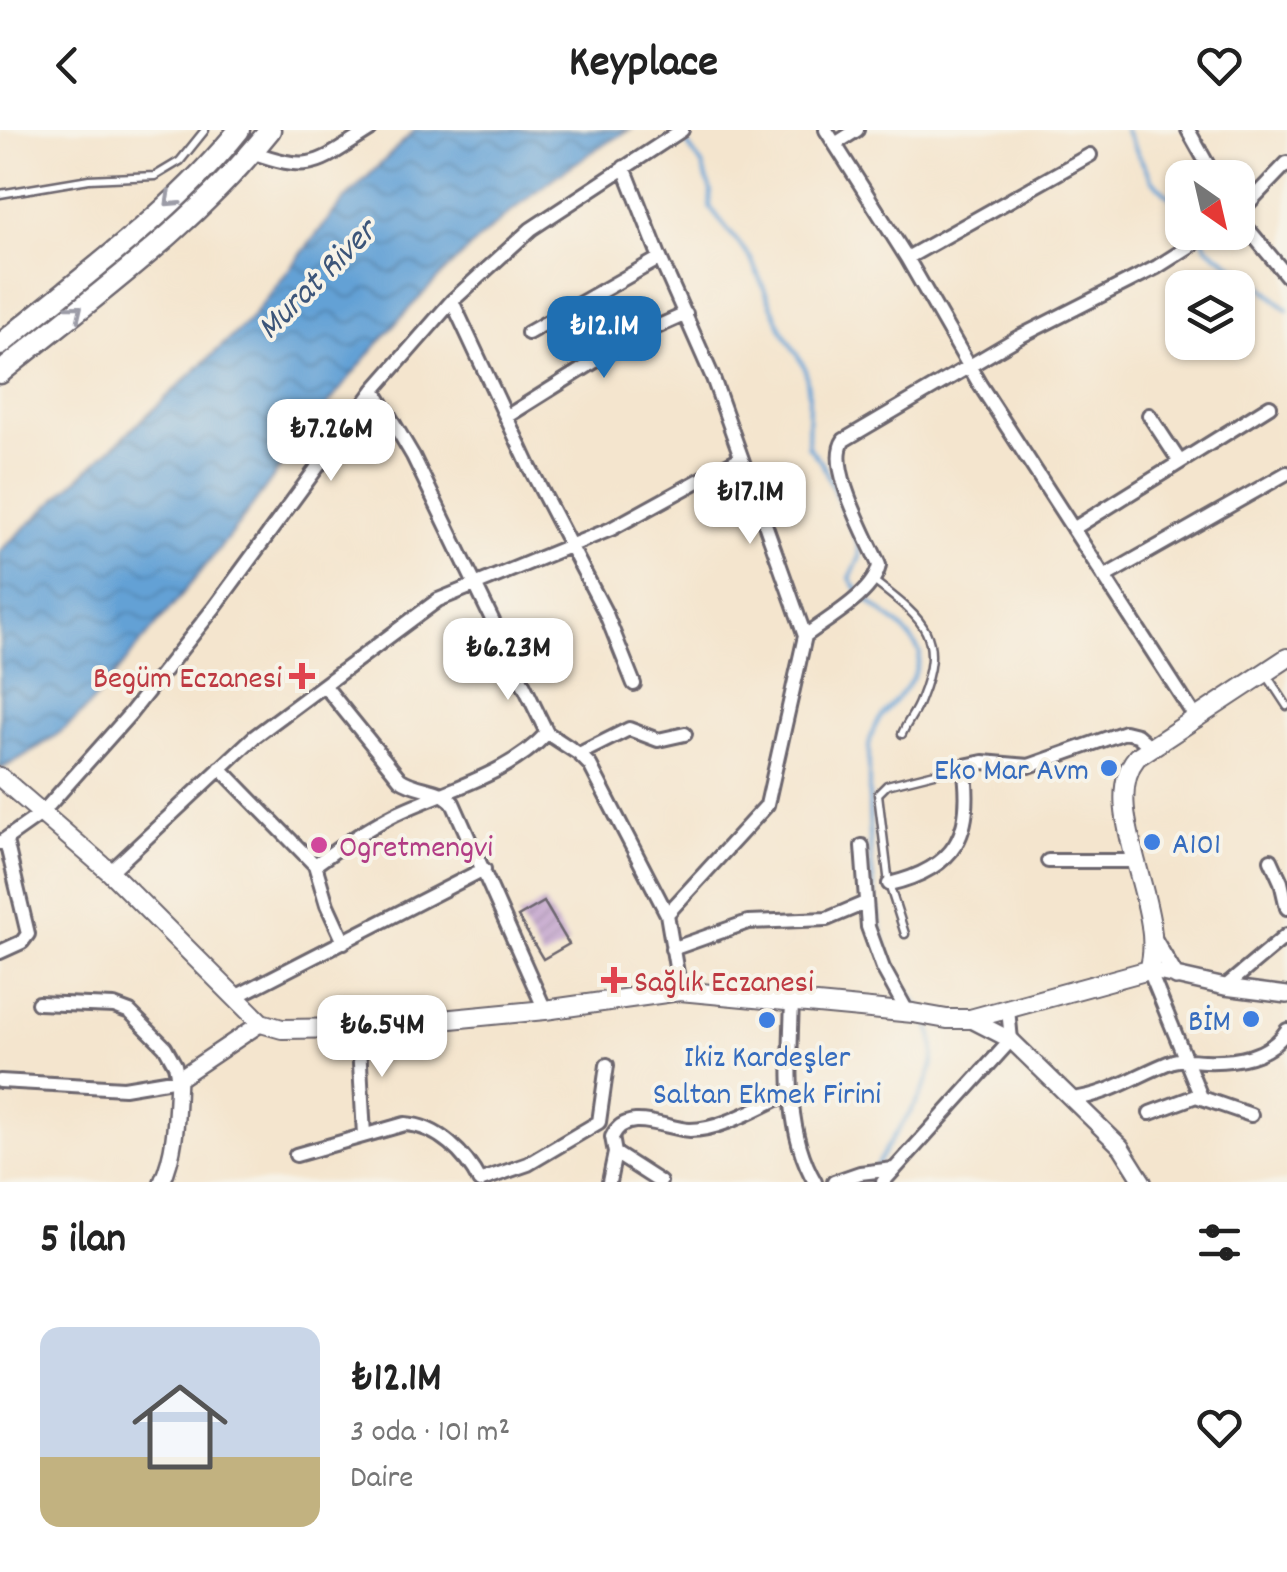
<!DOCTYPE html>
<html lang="tr">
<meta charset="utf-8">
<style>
body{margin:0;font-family:Dekko,sans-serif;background:#f2f2f2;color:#222;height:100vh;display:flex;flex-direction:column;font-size:38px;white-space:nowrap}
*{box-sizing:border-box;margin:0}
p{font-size:32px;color:#767676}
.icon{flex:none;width:55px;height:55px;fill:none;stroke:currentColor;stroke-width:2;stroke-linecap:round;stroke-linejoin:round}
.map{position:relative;height:1052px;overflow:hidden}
.details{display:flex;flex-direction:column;background:#fff;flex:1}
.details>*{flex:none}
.needle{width:65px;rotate:146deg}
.controls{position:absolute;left:1165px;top:30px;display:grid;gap:20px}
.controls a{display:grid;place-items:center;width:90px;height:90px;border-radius:20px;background:#fff;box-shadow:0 2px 8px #0004;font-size:50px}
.price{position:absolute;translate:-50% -85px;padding:0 22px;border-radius:20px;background:#fff;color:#222;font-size:32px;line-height:65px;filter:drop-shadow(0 2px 5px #0008)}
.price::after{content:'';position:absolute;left:50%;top:60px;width:30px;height:22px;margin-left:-15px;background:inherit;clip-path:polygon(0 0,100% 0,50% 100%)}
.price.current{background:#1f6fb2;color:#fff}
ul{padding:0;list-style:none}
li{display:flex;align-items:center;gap:30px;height:250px;padding:0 40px}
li+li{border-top:2px solid #e0e0e0}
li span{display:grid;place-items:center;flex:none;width:280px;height:200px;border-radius:20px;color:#555}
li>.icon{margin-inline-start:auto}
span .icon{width:120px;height:120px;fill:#fffc;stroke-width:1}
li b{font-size:42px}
h2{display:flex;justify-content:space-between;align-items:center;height:120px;padding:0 40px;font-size:42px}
header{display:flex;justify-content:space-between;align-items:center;height:130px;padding:0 40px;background:#fff;font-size:45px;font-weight:700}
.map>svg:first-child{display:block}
</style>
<header><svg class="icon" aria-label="back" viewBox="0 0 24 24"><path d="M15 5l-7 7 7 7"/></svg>Keyplace<svg class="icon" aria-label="heart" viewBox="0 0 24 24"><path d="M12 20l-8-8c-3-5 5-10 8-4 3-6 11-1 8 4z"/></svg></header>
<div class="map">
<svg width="1287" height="1052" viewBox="0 0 1287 1052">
<defs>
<pattern id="water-waves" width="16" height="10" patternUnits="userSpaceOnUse" patternTransform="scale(2.5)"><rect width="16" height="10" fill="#63a1d5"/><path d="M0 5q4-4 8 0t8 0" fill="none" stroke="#5183ae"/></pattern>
<pattern id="building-hatch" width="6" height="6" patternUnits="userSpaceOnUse" patternTransform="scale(2.5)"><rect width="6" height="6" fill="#bf9ecc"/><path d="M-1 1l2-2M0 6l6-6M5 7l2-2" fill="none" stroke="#9b80a7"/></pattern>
</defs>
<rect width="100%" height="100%" fill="#f7f3e8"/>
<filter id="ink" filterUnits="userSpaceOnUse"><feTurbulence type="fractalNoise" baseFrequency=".01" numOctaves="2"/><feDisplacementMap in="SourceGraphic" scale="20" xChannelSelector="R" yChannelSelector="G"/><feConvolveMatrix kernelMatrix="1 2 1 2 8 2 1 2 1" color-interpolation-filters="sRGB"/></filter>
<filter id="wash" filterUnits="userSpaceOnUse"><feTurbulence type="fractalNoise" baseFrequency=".0048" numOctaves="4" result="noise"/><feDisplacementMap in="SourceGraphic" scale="40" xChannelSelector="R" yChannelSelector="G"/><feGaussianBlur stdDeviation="2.25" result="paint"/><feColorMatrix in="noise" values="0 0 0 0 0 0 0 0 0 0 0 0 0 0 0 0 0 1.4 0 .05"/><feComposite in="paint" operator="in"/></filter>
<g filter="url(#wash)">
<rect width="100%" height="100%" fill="#f4e5ce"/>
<path fill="url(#water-waves)" stroke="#426288" stroke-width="2.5" d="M415,0H629C478,84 363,222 264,360C225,414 183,464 140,514C121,537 103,563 81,584C60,606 27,624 0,640V421L248,192L342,72Z"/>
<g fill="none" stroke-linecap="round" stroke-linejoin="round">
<path stroke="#63a1d5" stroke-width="4" d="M1125,0L1152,50L1182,79
M682,7L702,35L711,61L710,77L751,129L783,202L805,238L809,264L808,316L822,333L858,414L860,427L850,448C866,479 904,489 920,523C916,567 875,574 869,616C869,685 866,775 894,839C900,853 911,865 919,878
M1199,102L1207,117L1258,153L1287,180
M875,1038C895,995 956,942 926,891"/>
</g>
<g id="blocks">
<path fill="url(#building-hatch)" d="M544,772L569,814L543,829L518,787Z"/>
</g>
</g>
<g filter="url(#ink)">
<use href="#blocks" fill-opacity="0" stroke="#6c666e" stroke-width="2.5"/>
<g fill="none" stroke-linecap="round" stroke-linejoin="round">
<defs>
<path id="service" d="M0,64L89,49L155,46L180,31L205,0
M875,452C924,490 946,506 920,570C916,582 907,592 902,604
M1266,544L1287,576
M905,804L889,754L878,664L887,655L963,636"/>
<path id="minor" d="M826,0L907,128L980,255L1197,590
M1188,0L1215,48
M835,14L857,0
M252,22C314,44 317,33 370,0
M624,37L660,128L713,248L805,506L767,675L667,784
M1238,84L1287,33
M1238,87L1287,146
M907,128L1090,25
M452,171L530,338L606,484L634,554
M528,203L660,128
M374,260L413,326L547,603L579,624L590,635L667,784L680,861
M1149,285L1180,332
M506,287L632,208L686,184
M1073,399L1270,276
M1104,447L1287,343
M805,506C827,489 875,463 879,435C867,407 826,335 844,310L1019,207L1157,137L1212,102
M324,555L400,649C417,661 440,657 453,673L545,880
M579,624L629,599L658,610L685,604
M220,638L315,735L327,775L344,812
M0,713L41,684L130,584L214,478L374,260L452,171L531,99L682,0
M862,716L868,797L883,838L908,883
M1271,730L1281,752L1287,778
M1048,731H1136
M315,735C341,716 367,698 395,684C445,660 509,645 547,603
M110,742L254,607L438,470L611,399L740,328
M889,754C957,738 974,703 964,636L983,632L1029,636L1125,602L1137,605L1152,618
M672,819L748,792L827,789L865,773
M0,822L22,812L28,804L6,711
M1149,840L1201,967
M1225,857L1287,805
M237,866L484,739
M792,872C790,930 784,1000 815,1052
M358,898L364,1005
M0,951L124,958L178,949L175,935L165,917L130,882L114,876L38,873
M1072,969C1110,965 1138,944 1173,931C1184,928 1194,931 1204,931C1235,932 1269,928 1287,900
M1150,983L1196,966L1251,985
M296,1025L405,994C438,996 466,1024 480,1052
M479,1051L528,1034L599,992L607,935
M609,1052L615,1023
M660,1052L615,1023L612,1007C626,976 666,999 690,1000C723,1000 762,975 792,962
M834,1052L860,1043L894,1039
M883,1052L1011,910L1008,879"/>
<path id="tertiary" d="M1153,808L1176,847
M1149,840L1225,857L1287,865
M970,889L1011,910L1121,1017L1143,1052
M162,1052C177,1018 176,985 178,949L261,893"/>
<path id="secondary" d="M0,647L110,742L261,893L282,899L358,898L545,880L680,861L913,883L947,889H970L1149,840C1169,780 1096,676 1137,627L1287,528"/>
<path id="primary" d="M0,215C81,147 173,83 239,0
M0,243C94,166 194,96 270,0"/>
</defs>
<use href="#service" stroke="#6c666e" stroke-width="11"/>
<use href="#minor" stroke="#6c666e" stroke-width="18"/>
<use href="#tertiary" stroke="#6c666e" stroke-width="20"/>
<use href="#secondary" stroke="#6c666e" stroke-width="22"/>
<use href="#primary" stroke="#6c666e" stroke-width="25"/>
<use href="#service" stroke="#fff" stroke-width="6"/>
<use href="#minor" stroke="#fff" stroke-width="12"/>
<use href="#tertiary" stroke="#fff" stroke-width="15"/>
<use href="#secondary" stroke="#fff" stroke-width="18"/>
<use href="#primary" stroke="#fff" stroke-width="20"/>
</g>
<defs><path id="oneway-chevron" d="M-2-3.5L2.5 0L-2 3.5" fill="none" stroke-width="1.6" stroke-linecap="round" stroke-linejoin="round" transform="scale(2.5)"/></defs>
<g stroke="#9c9ca7">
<use href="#oneway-chevron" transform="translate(171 70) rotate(137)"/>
<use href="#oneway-chevron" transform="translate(76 181) rotate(-39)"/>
</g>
</g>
<g fill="#e0444e" stroke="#f7f3e8" stroke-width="4">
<path d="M297 531h10v10h10v10h-10v10h-10v-10h-10v-10h10z"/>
<path d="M609 835h10v10h10v10h-10v10h-10v-10h-10v-10h10z"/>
</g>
<g fill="#3f7fe0" stroke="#f7f3e8" stroke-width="4">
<circle cx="1109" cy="638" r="10"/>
<circle cx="1152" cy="712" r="10"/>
<circle cx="1251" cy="889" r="10"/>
<circle cx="767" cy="890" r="10"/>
</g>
<circle fill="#d1479c" stroke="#f7f3e8" stroke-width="4" cx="319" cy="715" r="10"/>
<g text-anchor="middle" stroke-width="8" stroke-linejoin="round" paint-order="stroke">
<g font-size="32" fill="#be3a42" stroke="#f7f3e8" text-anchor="end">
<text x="282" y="557">Begüm Eczanesi</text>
<text x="634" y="861" text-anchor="start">Sağlık Eczanesi</text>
</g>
<g font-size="32" fill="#366cbe" stroke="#f7f3e8" text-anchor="end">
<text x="1089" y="649">Eko Mar Avm</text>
<text x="1172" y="723" text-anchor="start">A101</text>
<text x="1231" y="900">BİM</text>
<text x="767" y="936" text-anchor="middle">Ikiz Kardeşler<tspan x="767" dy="37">Saltan Ekmek Firini</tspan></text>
</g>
<g font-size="32" fill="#b23c85" stroke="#f7f3e8" text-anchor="start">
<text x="339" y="726">Ogretmengvi</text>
</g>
<g font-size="35" font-style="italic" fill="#3c5579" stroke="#f7f3e8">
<text transform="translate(315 148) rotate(-45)" y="12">Murat River</text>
</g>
</g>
</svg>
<div class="controls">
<a><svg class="needle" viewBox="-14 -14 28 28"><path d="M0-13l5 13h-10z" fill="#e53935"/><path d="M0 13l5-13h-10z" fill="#767676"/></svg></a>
<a><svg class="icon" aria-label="layers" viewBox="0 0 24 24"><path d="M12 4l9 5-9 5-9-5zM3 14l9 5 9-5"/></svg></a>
</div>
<b class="price current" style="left:604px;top:251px">₺12.1M</b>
<b class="price" style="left:331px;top:354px">₺7.26M</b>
<b class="price" style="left:750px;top:417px">₺17.1M</b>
<b class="price" style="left:508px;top:573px">₺6.23M</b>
<b class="price" style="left:382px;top:950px">₺6.54M</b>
</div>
<section class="details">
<h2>5 ilan<svg class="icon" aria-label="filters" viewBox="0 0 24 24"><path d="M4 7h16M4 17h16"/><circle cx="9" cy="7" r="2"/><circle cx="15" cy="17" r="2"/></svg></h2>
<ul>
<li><span style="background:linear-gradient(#c9d6e8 65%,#c2b280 0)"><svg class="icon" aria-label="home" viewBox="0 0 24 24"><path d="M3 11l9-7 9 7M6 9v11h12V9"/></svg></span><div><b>₺12.1M</b><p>3 oda · 101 m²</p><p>Daire</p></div><svg class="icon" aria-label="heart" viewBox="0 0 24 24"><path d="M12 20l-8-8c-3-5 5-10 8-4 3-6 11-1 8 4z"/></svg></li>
</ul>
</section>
